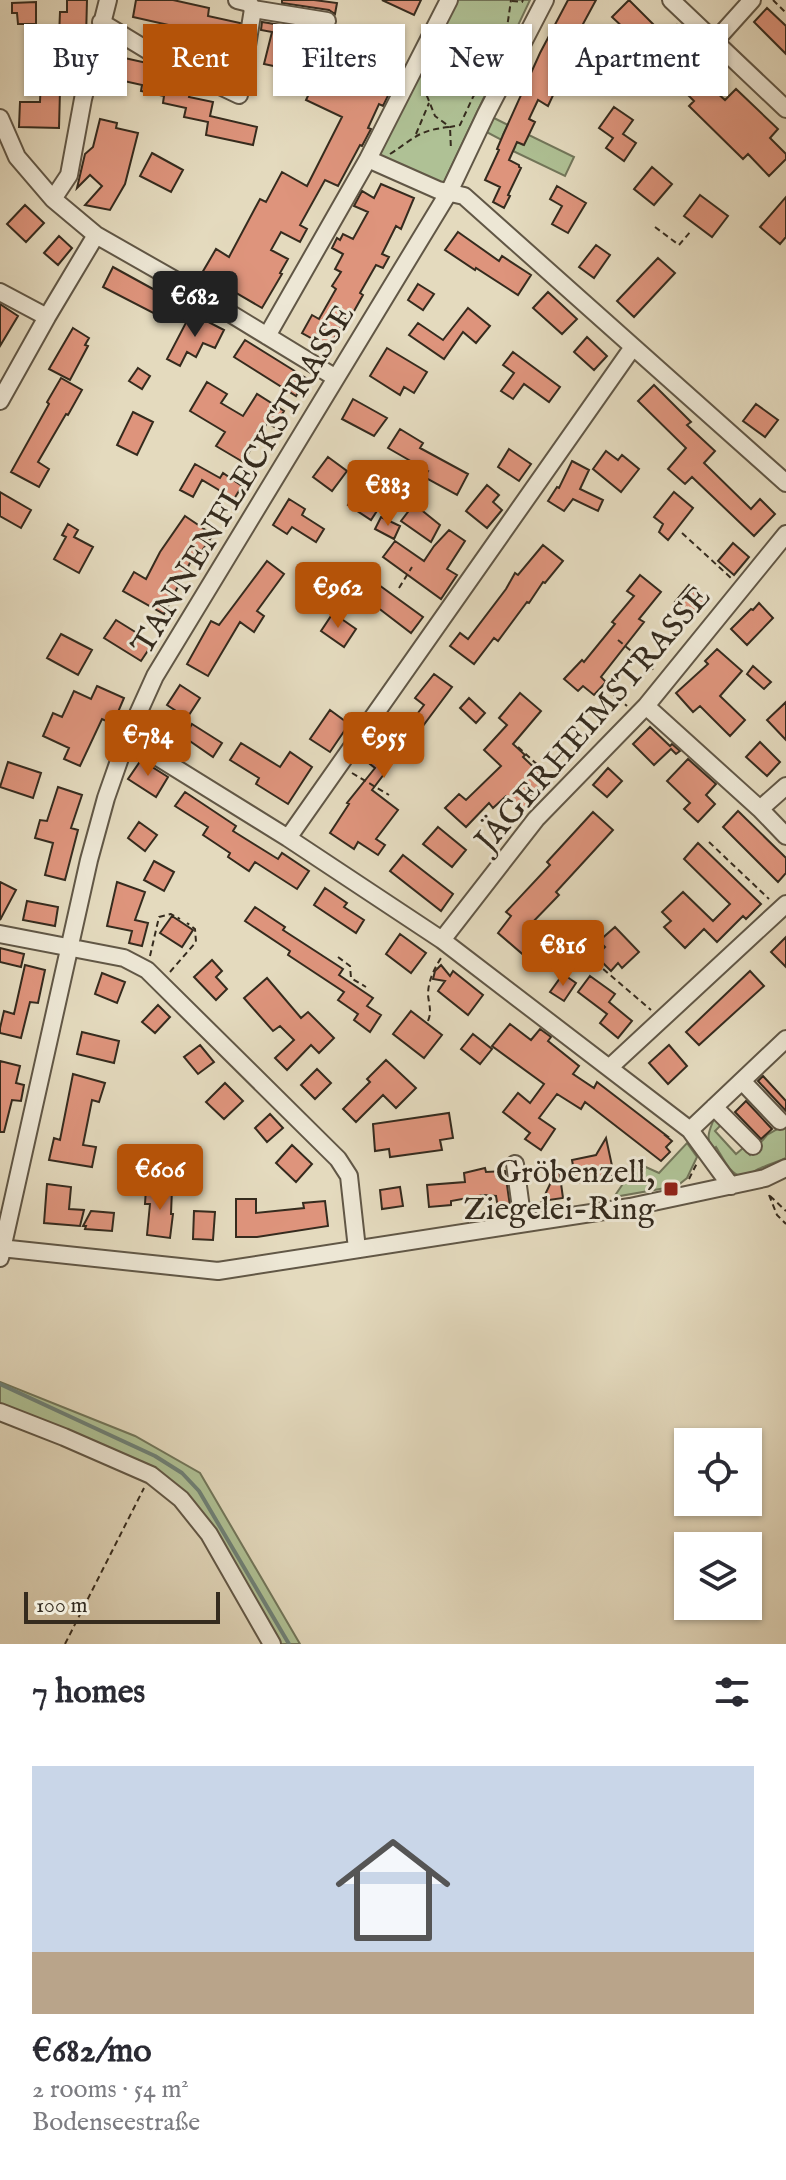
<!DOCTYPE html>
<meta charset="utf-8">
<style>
body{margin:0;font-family:"IM FELL English",serif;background:#f2f2f3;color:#2b2b33;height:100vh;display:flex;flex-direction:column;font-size:30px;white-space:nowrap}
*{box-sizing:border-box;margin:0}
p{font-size:26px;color:#7c7c81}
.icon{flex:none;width:44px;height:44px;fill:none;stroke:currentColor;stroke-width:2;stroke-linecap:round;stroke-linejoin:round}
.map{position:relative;height:1644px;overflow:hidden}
.panel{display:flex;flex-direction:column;background:#fff;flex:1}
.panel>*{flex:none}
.banner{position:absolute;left:24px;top:24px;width:738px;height:72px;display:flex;gap:16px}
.buttons{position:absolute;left:674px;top:1428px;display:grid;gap:16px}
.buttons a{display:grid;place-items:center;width:88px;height:88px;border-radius:0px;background:#fff;box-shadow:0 2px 6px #0004;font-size:40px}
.scale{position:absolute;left:24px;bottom:20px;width:196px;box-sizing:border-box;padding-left:8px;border:4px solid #352b1e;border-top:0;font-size:22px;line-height:28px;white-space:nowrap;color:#352b1e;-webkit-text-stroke:6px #ede7d5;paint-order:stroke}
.price{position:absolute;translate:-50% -68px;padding:0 18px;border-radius:8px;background:#b45309;color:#fff;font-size:26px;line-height:52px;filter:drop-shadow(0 2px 4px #0008)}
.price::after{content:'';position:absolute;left:50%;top:48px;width:24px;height:18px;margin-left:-12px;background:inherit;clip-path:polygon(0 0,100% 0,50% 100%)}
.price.on{background:#222;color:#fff}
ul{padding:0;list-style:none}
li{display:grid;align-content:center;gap:16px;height:424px;padding:0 32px}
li+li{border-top:2px solid #e1e1e2}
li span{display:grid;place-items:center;height:248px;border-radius:0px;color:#555}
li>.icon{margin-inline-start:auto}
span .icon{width:144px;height:144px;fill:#fffc;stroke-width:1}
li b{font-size:34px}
h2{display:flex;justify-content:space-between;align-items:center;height:96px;padding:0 32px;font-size:34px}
.tag{padding:0 28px;border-radius:0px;background:#fff;box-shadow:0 2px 6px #0004;font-size:28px;line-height:72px}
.tag.on{background:#b45309;color:#fff}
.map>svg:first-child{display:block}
</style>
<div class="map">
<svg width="786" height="1644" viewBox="0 0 786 1644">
<rect width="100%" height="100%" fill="#e4dabe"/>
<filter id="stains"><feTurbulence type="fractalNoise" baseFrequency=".0025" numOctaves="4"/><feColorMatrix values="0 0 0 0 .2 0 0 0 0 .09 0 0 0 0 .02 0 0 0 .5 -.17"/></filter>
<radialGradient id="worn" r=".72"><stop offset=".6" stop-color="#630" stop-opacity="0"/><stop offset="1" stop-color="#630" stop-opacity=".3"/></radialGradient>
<path fill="#afc195" stroke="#72765a" stroke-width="2" d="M454,0H530L443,184L374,157Z
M486,114L508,125L503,135L523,145L529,135L574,157L565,176L513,151L515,147L479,128Z
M715,1117L722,1124L715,1131L736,1154L743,1148L750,1155L767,1135L786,1124V1158C778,1162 769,1164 761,1168C755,1170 749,1176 743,1176C731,1177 722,1156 716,1147L712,1150C705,1138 710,1128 715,1117Z
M687,1143L697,1157L687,1178L677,1186L614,1197L637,1163L659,1173Z
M0,1382L135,1436L200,1473L300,1644H279L175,1486L0,1405Z"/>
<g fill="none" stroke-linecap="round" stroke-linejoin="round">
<path stroke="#6f8177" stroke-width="4" d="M0,1384L155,1456L182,1473L199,1491L289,1644"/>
</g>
<path fill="#de947c" stroke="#352b1e" stroke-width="2" d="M67,0H87L86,38L59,37L60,12H67Z
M136,0H173L209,8L208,16L240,23L236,46L202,39L204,33L133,17Z
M282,0H314L337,3L335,14L329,10L282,3Z
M382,0H421L414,15Z
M568,0H596L557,72L562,76L548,106L538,100L529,119L535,122L524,145L517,142L509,160L519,165V167L521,168L508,195L510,196L504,208L493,202L500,187L485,180L499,150L497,149L503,135L540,53Z
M629,0L666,37L677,25L695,41L689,48L713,72L704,81L725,100L736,89L778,129L770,138L786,154V159L769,176L748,154L743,159L689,106L694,101L672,79L675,76L612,17Z
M36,2V24H18L17,13H12V3Z
M767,8L786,26V54L754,22Z
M262,22L325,32L322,43L310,41L302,72L264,64L272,32L261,30Z
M354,32L380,42L372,62L390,71L391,67L400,71L383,106L379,104L368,128L371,129L362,146L360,145L338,186L325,180L300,225L307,229L300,242L281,232L271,250L288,259L280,273L282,274L262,308L202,273L216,249L229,257L260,199L266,202L282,172L307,186L342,117L306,100L315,81L326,87L341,56L344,58Z
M42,52L68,53L67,92L60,91L59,128L19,127L20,102H40Z
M111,55L147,63L145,71L169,76L167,83L191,88L189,97L213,102L210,116L257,127L253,145L206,135L208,122L184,117L186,108L163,103L164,96L141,91L142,85L106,77Z
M614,107L633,120L623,134L636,143L624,161L606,148L613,138L599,128Z
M100,119L117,123L116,128L138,133L125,184L110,210L85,205L102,186L90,175L77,188L85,154L93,147Z
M152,153L183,170L171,192L140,176Z
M652,167L672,184L654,205L634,189Z
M381,184L414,198L401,229L396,226L382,254L389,257L383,268L376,265L360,293L363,295L349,320L346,318L329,348L302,333L312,315L319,319L336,289L332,286L341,272L335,269L343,254L332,248L337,238L340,240L343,234L353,239L368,212L354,206L362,191L374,198Z
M557,186L586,203L568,233L552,224L562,206L550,199Z
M700,195L728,216L712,237L684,216Z
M786,197V237L780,244L760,227Z
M25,205L44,223L26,242L7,224Z
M458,232L499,261L502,256L531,275L518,295L476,268L475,270L445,250Z
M59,236L72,248L58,265L44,253Z
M596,245L610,255L594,278L579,267Z
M658,258L675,273L634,317L617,301Z
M113,267L173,300L163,318L103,287Z
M418,284L434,294L423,310L408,300Z
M548,292L577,319L562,334L533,308Z
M0,304L18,316L0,346Z
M468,308L490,326L476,343L463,332L444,359L409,335L418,323L443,340Z
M191,313L224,330L215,348L203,343L196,357L187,352L180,366L167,359Z
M73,328L89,338L85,345L88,346L70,380L49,369Z
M587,337L607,356L594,370L574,352Z
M245,340L306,378L296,396L234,357Z
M387,348L427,372L414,393L404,387L400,395L370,376Z
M513,352L560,387L549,402L524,384L513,399L501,391L514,373L503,365Z
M138,368L150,376L142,389L129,381Z
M61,378L82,390L68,415L66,414L38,462L49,469L39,487L11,472L49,404L47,402Z
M207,382L227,394L221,403L243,416L257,394L284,411L274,427L267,423L243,462L216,446L225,432L190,411Z
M654,385L691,422L687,425L715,451L704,463L751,509L760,499L775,514L754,536L692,477L685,484L668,469L686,448L638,401Z
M353,399L387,418L374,436L342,419Z
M756,404L778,420L765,437L743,421Z
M133,412L153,422L137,455L117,445Z
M400,429L423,443L420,448L468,474L457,495L424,477L428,471L388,448Z
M509,449L531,464L519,481L498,467Z
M606,451L618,460L622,455L639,469L621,492L593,469Z
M328,457L347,471L332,491L313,477Z
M572,461L589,470L580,489L603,500L598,511L573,499L564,511L548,501L557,487L559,488Z
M195,464L220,478L223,473L242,486L234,499L202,480L193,497L180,490Z
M364,482L386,497L371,520L348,505Z
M487,485L499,495L493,502L502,510L487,528L466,511Z
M0,492L31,510L21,528L0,516Z
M674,492L693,508L668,540L659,532L663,524L654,517Z
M289,499L305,509L302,515L324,529L316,542L292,527L287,534L273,525Z
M414,504L440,525L431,542L401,521Z
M185,516L213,535L201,552L197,549L164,614L123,591L134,572L146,579L160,552Z
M381,517L400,526L394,539L375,529Z
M68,524L78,530L74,537L93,547L79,573L54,559L66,537L62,535Z
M449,530L465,541L447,569L457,575L441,599L383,557L395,541L424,561L434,546Z
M733,543L749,557L734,575L718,561Z
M543,545L563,561L545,583L543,582L529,603L527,602L498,641L494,638L474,664L450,646L460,633L468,639L506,589L515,573L518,575Z
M267,561L284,574L257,611L264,616L254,632L240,622L208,676L187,664L211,621L219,625Z
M361,572L423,617L411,633L377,607L375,609L348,591Z
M640,575L661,592L639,619L644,622L601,677L606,682L594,695L583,686L578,691L564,679L582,660L584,662L615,624L612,622L634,596L627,591Z
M689,585L706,600L691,617L675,602Z
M759,603L773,618L747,645L731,629L751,609L753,610Z
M333,613L356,629L344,647L321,631Z
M116,620L153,643L141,661L104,638Z
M61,634L92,650L78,675L47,658Z
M717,649L742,671L720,696L745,720L730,736L700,706L693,712L676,693L708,664L705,661Z
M753,666L771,682L764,689L747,674Z
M434,674L452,687L408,746L406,745L372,790L398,810L376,839L385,845L378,855L358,842L354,849L330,833L349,804L347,803L375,768L370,764L382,748L388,752L424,705L415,698Z
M180,685L200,698L187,718L167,705Z
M97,686L124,698L113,724L102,719L80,766L64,759L69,748L43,736L53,713L62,717L74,691L91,699Z
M520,693L541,711L513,744L525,755L523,757L546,779L526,800L529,802L522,811L506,796L493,808L489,803L466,827L445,808L459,794L466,800L501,766L484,750L507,725L499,718Z
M469,698L485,713L476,723L460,708Z
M786,702V740L767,720Z
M330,710L349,724L330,752L310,739Z
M192,724L222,743L213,757L184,737Z
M650,727L670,746L672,744L680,751L676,754L671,749L654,765L633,744Z
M760,742L780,762L767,776L746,757Z
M241,743L280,767L290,752L312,767L288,804L256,784L259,778L230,760Z
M688,759L716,784L706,795L715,804L698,822L684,809L690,803L667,781Z
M141,760L168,777L156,797L128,779Z
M8,762L41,773L33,798L0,787Z
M608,768L622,781L607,797L593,785Z
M58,787L82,795L71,828L78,830L65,880L45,875L53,843L35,838L40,820L47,821Z
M185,792L236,826L233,831L278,859L282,853L309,871L297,889L255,862L249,871L228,857L230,853L203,835L208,827L175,806Z
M738,811L786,858V873L778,882L723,827Z
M593,812L613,830L556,892L559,895L528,927L556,954L541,970L498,933L511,916L506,912L550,865L547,862Z
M139,822L157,835L145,851L128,838Z
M438,827L466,850L452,867L423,844Z
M698,843L761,904L746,919L743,916L717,942L704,929L685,948L664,927L671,921L662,912L683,892L713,921L730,904L684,859Z
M403,855L453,894L441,911L390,871Z
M154,861L174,872L164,891L144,880Z
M0,882L16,890L0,920Z
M117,882L145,892L135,920L148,923L142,946L129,943L132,931L107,926Z
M325,888L347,903L344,907L364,920L356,933L314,905Z
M27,901L58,907L55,926L23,920Z
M255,907L285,927L283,930L343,969L339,975L373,998L367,1006L381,1015L370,1032L354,1020L358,1014L338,1000L344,992L288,955L290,951L245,921Z
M172,916L193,930L182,947L160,933Z
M615,927L639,952L622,968L618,963L611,971L596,956L605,947L599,941Z
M400,934L426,953L411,973L386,954Z
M786,937V967L771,952Z
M0,948L24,954L21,967L0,962Z
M212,960L222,971L216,977L227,989L216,1000L194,977Z
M25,965L45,970L38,1003L30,1002L21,1038L0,1033V1028L4,1011L14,1014Z
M441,965L450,976L453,971L483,995L468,1015L438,991L445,981L433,979L435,971Z
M750,971L764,986L699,1045L686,1032Z
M102,973L125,982L117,1003L95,994Z
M563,974L576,983L564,1001L550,992Z
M590,976L615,994L609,1002L632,1021L618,1038L600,1023L607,1014L578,992Z
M267,978L301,1018L308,1012L334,1038L319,1053L311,1045L287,1070L275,1058L294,1040L280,1026L273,1031L244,998Z
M158,1005L170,1017L155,1033L142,1022Z
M411,1011L442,1035L424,1058L393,1034Z
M510,1024L531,1040L540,1029L551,1037L548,1041L579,1066L573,1074L594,1088L597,1082L667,1136H666L672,1141L666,1147L670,1152L661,1161L585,1102L581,1109L557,1094L539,1118L555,1129L541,1150L525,1139L530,1133L503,1112L518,1093L530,1103L544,1084L492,1046Z
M82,1032L119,1041L114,1063L77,1054Z
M473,1034L492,1049L480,1064L461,1049Z
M200,1045L214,1062L198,1074L184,1057Z
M669,1045L687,1066L668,1084L649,1063Z
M386,1060L416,1088L396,1108L383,1095L356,1122L343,1109L370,1082L367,1079Z
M0,1061L20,1066L16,1083L24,1085L21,1101L12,1100L4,1132H0Z
M317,1069L331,1083L315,1099L301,1085Z
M73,1074L105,1083L99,1102L92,1100L83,1145L96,1147L92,1167L49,1160L54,1138L60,1140Z
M763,1076L786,1101V1111L758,1081Z
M225,1083L243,1101L224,1119L206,1102Z
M746,1101L772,1129L761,1139L735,1112Z
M449,1113L453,1138L440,1140L442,1150L390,1157L389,1149L375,1151L373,1124Z
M270,1114L283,1128L267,1142L255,1128Z
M606,1138L614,1175L576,1183L572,1160L596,1155Z
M292,1145L312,1164L296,1182L276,1163Z
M485,1168L486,1172L505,1171L510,1206L498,1208L496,1196L484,1195L451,1201V1205L429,1207L427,1185L465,1182L464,1173Z
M559,1169L563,1198L542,1201L552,1180Z
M47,1184L71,1187L69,1209L84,1210L80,1226L44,1223Z
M400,1187L403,1206L382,1209L380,1190Z
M146,1188L172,1189L171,1214H173L170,1238L147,1235L150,1204H145Z
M236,1199H256V1213L304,1208L303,1203L325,1201L328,1226L257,1237H236Z
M91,1211L114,1213L112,1231L85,1229L86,1226H83Z
M194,1211L215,1212L213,1240L193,1239Z"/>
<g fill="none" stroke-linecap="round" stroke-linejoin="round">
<defs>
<path id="minor" d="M237,0L249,3L253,9L327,21
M671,0L786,109
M101,22L157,56L239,95L253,9
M716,40L752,0
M0,118L17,157L53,199L96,235L182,284L336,378
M368,159L438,190L464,196L786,483
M53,199L69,175L83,99L108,0
M0,292L47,317
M267,336L368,159L449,0
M0,401L47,317L96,235
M646,706L760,809L786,836
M127,738L288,838L442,940L690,1130L731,1186
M760,809L786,786
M288,838L633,347
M0,934L124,958L147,970L338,1159L349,1176L357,1249
M442,940L536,819L646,706L786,534
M609,1068L786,904
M742,1081L780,1121
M714,1107L753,1146
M690,1130L786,1039
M515,1164L523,1223
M0,1248L218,1271L630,1207L765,1178L786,1168
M0,1258L89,860L106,798L127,738L155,676L449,192L486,114L545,0
M0,1412L64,1437L151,1475L181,1499L209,1534L272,1644"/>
</defs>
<use href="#minor" stroke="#615746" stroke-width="20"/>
<path stroke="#352b1e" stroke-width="2" stroke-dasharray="6 4" stroke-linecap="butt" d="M773,0L786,13
M512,1L522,2L523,0
M505,42L511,0
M423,86L435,116L450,127L460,125L473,97L488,76
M416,134L429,103
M390,154C415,138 418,130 450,127L451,150
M655,227L679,245L691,231
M682,533L731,578
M399,588L412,567
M618,640L654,670
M610,691L627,706
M518,747L552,778
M352,773L389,795
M709,842L769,899
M150,956L159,917L171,914L180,919
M588,956L651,1010
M338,957L350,966L351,978L366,987
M170,972L196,942L195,929L187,923
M428,1021C432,1011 429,1005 428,995C428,981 434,969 441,958
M689,1179L697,1163
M769,1195L777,1215L786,1224
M770,1196L786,1211
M65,1644L144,1488"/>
<use href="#minor" stroke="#ede7d5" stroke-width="16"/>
</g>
<rect fill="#8f2418" stroke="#ede7d5" stroke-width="3" x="663" y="1181" width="16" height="16" rx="4"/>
<g text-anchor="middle" stroke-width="6" stroke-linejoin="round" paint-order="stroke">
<g font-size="32" fill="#352b1e" stroke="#ede7d5">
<text transform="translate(242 479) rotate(-59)" y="11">TANNENFLECKSTRASSE</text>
<text transform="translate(592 718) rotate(-49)" y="11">JÄGERHEIMSTRASSE</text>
</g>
<g font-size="32" fill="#352b1e" stroke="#ede7d5" text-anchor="end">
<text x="655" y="1182">Gröbenzell,<tspan x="655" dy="37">Ziegelei-Ring</tspan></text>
</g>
</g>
<rect width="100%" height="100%" filter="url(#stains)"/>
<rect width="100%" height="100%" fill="url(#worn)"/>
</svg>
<div class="buttons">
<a><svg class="icon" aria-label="locate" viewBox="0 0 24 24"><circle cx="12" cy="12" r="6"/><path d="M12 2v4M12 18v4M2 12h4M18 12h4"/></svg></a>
<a><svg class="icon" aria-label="layers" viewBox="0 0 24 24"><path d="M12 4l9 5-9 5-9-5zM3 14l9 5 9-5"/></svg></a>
</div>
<div class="scale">100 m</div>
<b class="price on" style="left:195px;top:339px">€682</b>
<b class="price" style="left:388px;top:528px">€883</b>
<b class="price" style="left:338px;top:630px">€962</b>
<b class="price" style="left:148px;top:778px">€784</b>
<b class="price" style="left:384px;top:780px">€955</b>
<b class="price" style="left:563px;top:988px">€816</b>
<b class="price" style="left:160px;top:1212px">€606</b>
<div class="banner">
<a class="tag">Buy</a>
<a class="tag on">Rent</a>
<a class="tag">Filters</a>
<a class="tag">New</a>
<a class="tag">Apartment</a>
</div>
</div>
<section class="panel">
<h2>7 homes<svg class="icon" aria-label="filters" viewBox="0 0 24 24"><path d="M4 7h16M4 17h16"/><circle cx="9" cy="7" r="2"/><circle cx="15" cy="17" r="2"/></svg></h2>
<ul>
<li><span style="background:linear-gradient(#c9d6e8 75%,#b9a48a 0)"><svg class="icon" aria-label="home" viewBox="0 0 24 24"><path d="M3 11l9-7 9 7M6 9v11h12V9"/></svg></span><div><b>€682/mo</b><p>2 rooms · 54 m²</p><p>Bodenseestraße</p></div></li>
</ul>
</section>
